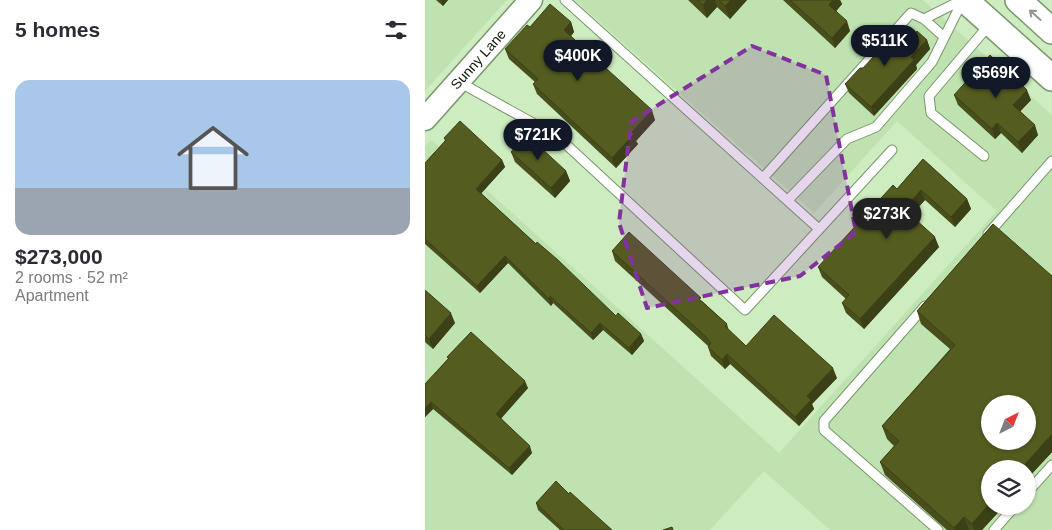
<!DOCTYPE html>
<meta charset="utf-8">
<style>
body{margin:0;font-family:Helvetica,sans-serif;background:#f7f7f7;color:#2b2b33;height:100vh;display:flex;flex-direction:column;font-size:19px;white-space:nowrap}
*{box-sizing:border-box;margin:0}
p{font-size:16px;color:#7c7c81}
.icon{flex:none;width:28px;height:28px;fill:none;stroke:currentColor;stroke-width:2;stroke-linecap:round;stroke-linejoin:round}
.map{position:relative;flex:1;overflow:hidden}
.details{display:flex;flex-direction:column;background:#fff;width:425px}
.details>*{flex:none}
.needle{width:32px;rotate:42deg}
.controls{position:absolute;left:556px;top:395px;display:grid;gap:10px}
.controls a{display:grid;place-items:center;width:55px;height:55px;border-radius:50%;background:#fff;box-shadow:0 1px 4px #0004;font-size:25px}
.price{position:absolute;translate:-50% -42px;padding:0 11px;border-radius:18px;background:#111827;color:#fff;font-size:16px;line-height:32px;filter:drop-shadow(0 1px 2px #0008)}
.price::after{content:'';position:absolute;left:50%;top:30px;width:15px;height:11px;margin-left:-8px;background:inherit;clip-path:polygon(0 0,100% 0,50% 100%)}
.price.selected{background:#222;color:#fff}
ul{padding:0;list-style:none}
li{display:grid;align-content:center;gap:10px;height:265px;padding:0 15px}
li+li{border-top:1px solid #e1e1e2}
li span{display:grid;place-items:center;height:155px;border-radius:15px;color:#555}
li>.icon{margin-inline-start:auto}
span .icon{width:90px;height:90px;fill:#fffc;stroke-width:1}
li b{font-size:21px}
h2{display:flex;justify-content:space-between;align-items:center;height:60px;padding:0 15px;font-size:21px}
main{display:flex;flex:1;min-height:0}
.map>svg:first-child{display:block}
</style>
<main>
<section class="details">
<h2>5 homes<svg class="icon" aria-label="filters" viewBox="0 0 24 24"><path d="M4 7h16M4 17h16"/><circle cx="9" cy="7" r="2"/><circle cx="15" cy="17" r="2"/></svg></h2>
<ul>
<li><span style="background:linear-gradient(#a9c7e8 70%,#9aa5b1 0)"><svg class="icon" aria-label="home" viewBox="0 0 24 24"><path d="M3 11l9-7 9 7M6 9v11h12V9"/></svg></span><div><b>$273,000</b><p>2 rooms · 52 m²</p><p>Apartment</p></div></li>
</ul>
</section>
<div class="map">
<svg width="627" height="530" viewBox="0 0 627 530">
<rect width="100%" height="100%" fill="#cdecbf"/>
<path fill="#bfe3b0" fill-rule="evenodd" d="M0,0H82L0,91Z
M150,0H498L627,115V530H405L339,471L285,530H0V146L6,140L354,453L572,211L472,121L389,213ZM565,404H602V441H565ZM565,469H602V506H565Z"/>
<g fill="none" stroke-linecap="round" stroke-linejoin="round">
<defs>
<path id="service" d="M140,0L394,229
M499,19L519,37
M34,82L133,137L320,310L467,150
M559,156L506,113L504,96L564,25
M338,178L486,13L499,19L537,0
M363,200L422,139L451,127L507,62L538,0
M563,234L627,161
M500,306L399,421V430L513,530
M602,493L627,465
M569,530L590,506"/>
<g id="tertiary">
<path id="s1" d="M0,119L106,0"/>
</g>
<path id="secondary" d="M540,0L627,78
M593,0L627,31"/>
</defs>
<use href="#service" stroke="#79966c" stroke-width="11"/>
<use href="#tertiary" stroke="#79966c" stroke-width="25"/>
<use href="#secondary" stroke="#79966c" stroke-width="28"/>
<use href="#service" stroke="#fff" stroke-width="9"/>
<use href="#tertiary" stroke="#fff" stroke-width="22"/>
<use href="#secondary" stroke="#fff" stroke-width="25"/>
</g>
<path fill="#484f1c" d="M11,0H23L18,6Z
M263,0H322L305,19L292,7L282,18Z
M358,0H415L417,4L411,11L425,31L410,48Z
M146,22L149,32L146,36L230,120L211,141L213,144L191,168L112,94L108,84L110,82L84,59L80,49L105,27Z
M490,34L502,40L505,49L491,65L492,69L449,116L424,93L420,84Z
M529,95L606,100L595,111L613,135L597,153L576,133L570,139L533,105Z
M19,138L77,160L80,167L56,193L111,244L191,316L216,334L219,341L207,355L178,330L168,340L128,303L126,306L83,263L55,293L0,244V163L20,141Z
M86,152L141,171L145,181L130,198L90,162Z
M498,159L542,199L546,209L530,227L500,200L486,215L514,247L439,329L421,313L417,303L421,299L397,277L393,267L472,189Z
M568,224L627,452L602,479V469L579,506L557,530H522L460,475L455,462L469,446L462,439L457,426L525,349L496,324L492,311Z
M187,251L277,301L302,324L304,331L321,346L412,378L387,404L389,409L374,426L305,364L300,369L286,356L283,347V346L190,261Z
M0,290L30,323L8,349L0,342Z
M22,357L103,388L76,418L107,453L87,475L8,409L0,417V384L23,359Z
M144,494L187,530H135L113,510L111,503Z"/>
<path fill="#3b4016" d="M16,0H23L18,6Z
M282,0H290L292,7L282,18L278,5Z
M306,0H322L305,19L300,6Z
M408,0H415L417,4L408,15L404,5Z
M422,21L425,31L410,48L407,38Z
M146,22L149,32L143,40L139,30Z
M502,40L505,49L491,65L492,69L449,116L446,107L486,57Z
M602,90L606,100L592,115L588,105Z
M227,110L230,120L211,141L213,144L191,168L187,158L207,132Z
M572,123L576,133L570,139L567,129Z
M610,125L613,135L597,153L593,142Z
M77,160L80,167L54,196L51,189Z
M141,171L145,181L130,198L126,188Z
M496,190L500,200L483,219L479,209Z
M542,199L546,209L530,227L526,217Z
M510,237L514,247L439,329L435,319Z
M80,256L83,263L55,293L52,286Z
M125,296L128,303L126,306L124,299Z
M26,313L30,323L8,349L4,339Z
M175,323L178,330L168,340L166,333Z
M216,334L219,341L207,355L204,348Z
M302,354L305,364L300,369L297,360Z
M408,368L412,378L387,404L389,409L374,426L370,417L382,396Z
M100,381L103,388L74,421L71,414Z
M6,402L8,409L0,417V408Z
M627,434V452L602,479V469H596Z
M105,446L107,453L87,475L84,468Z
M565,503V506H579L557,530H549L547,524Z
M539,517L544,530H530L529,528Z"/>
<path fill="#545c20" stroke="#3b4016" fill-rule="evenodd" d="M272,0H282L278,5Z
M294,0H306L300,6Z
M365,0H408L404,5L422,21L407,38Z
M125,4L146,22L139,30L227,110L207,132L209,134L187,158L108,84L113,79L80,49L102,25L105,27Z
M485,29L490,34L492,31L502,40L486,57L489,60L446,107L420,84L435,68H438L463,41L480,35Z
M565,55L602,90L588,105L610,125L593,142L572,123L567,129L529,95Z
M35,121L77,160L51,189L111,244L112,242L133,260L191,316L193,313L216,334L204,348L175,323L166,333L125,296L124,299L80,256L52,286L0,239V163L21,140L19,138Z
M101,134L141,171L126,188L86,152Z
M498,159L542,199L526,217L496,190L479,209L510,237L435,319L417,303L424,295L393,267L468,185L472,189Z
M568,224L627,276V434L596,469H565V503L547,524L539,517L529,528L455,462L474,441L457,426L530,345L492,311ZM565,404H602V441H565Z
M204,232L276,298L274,299L302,324L300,326L321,346L349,315L408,368L382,396L386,400L370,417L302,354L297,360L283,347L286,343L280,336L187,251Z
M0,290L26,313L4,339L0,335Z
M46,332L100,381L71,414L105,446L84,468L6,402L0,408V384L24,358L22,357Z
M131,481L144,494L145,492L187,530H139L111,503Z
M247,527L248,530H238Z"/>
<defs><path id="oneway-shaft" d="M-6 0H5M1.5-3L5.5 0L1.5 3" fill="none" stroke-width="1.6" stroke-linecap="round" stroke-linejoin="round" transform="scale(1.25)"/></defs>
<use stroke="#939890" href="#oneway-shaft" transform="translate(610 15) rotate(-138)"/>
<path fill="#8431a0" fill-opacity="0.2" stroke="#8431a0" stroke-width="4" stroke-dasharray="10 6" stroke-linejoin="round" d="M327,46L401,75L431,232L375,276L222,308L194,223L206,122Z"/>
<g text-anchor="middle" stroke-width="5" stroke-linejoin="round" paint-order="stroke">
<g font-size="14" fill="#0e1909" stroke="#fff">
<text dy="5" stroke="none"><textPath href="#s1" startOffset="80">Sunny Lane</textPath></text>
</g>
</g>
</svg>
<div class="controls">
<a><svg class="needle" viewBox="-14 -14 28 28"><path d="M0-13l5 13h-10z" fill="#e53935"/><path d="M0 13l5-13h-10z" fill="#7c7c81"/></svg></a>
<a><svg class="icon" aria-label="layers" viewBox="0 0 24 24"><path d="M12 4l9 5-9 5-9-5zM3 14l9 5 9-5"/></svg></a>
</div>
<b class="price" style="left:460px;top:67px">$511K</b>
<b class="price" style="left:153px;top:82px">$400K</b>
<b class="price" style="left:571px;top:99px">$569K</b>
<b class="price" style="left:113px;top:161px">$721K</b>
<b class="price selected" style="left:462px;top:240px">$273K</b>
</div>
</main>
